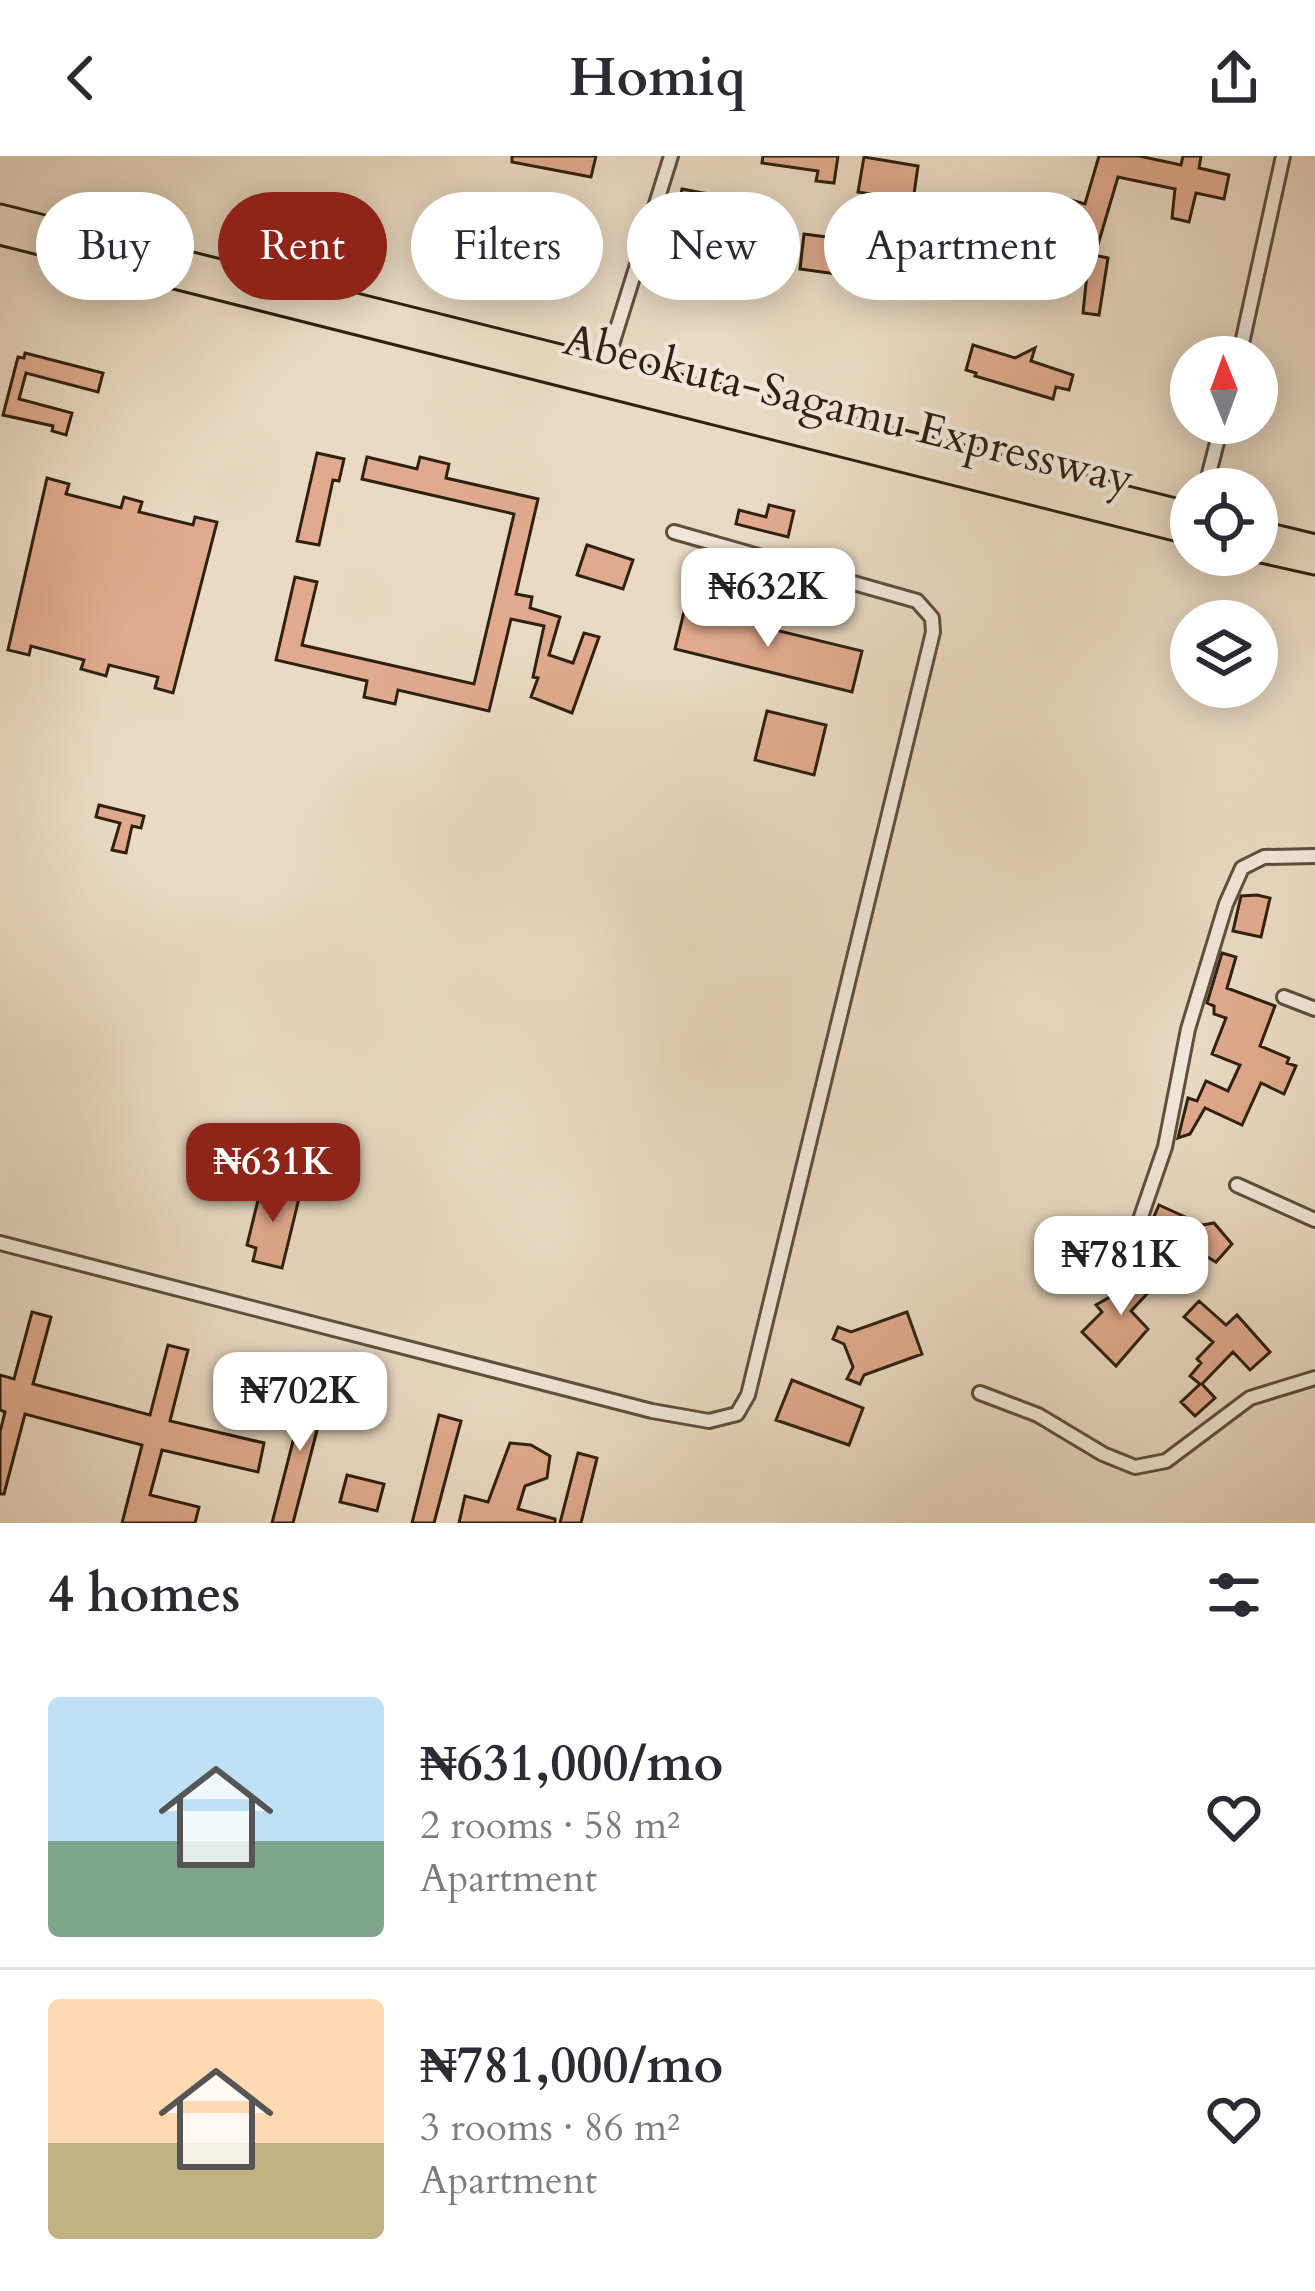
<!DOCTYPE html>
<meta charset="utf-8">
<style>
body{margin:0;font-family:Cardo,serif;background:#f7f7f7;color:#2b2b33;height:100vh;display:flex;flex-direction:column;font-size:45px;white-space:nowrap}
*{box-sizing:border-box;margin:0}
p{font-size:39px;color:#7c7c81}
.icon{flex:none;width:66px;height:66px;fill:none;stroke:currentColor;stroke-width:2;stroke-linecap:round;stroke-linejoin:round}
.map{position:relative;height:1367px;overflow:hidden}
.panel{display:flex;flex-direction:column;background:#fff;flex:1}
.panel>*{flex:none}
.banner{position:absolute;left:36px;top:36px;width:1245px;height:108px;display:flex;gap:24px}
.needle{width:78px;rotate:359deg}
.controls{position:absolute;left:1170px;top:180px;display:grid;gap:24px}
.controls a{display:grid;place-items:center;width:108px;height:108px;border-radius:50%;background:#fff;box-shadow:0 6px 30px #0003;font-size:60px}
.price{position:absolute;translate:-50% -102px;padding:0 27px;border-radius:24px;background:#fff;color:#222;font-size:39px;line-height:78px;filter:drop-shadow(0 3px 6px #0008)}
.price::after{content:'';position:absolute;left:50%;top:72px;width:36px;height:27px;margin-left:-18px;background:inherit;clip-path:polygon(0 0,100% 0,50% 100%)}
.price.selected{background:#8f2418;color:#fff}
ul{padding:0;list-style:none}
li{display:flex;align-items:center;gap:36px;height:300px;padding:0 48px}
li+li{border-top:3px solid #e1e1e2}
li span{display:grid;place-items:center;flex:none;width:336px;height:240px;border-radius:12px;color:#555}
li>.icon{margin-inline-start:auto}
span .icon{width:144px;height:144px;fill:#fffc;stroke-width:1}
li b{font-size:51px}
h2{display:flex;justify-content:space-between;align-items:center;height:144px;padding:0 48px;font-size:51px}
.pill{padding:0 42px;border-radius:54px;background:#fff;box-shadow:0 6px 30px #0003;font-size:42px;line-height:108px}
.pill.selected{background:#8f2418;color:#fff}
header{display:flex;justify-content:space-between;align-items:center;height:156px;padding:0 48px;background:#fff;font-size:54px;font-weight:700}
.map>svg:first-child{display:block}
</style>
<header><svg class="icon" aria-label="back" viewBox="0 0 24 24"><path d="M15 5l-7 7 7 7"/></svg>Homiq<svg class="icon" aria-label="share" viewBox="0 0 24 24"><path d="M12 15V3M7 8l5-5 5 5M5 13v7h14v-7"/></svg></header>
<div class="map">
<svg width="1315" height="1367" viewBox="0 0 1315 1367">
<rect width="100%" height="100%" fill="#eadac3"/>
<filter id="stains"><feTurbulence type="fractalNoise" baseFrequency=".00167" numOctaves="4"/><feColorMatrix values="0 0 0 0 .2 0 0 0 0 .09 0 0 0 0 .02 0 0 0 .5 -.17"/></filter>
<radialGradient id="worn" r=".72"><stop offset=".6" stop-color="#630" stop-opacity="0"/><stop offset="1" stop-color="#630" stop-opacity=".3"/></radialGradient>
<path fill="#e1aa8e" stroke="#2e210f" stroke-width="3" d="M512,0H596L591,21L512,6Z
M763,0H838L834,27L816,25L818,15L762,7Z
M1099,0H1139L1181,9L1183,0H1201L1199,12L1229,19L1224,43L1196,37L1189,66L1172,62L1175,33L1118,21L1097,92L1074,86L1078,72L1050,65L1057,40L1085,48Z
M864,1L918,10L913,45L858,36Z
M682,33L772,50L764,90L674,73Z
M517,45L587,68L575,105L505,81Z
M804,78L857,85L858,78L878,80L877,93L912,99L909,119L874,114L873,123L800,113Z
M1089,98L1108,102L1099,159L1083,157Z
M973,189L1015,202L1035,192L1031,205L1073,219L1069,234L1056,231L1053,243L975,220L976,217L966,214Z
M25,197L103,217L98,236L26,217L19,243L72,257L66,279L52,275L53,270L3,259L18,201L24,202Z
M317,297L344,303L339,325L333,324L319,389L297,385Z
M367,301L417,313L420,301L449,308L446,322L538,343L516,438L532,441L530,452L560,461L549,499L573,507L584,477L599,481L572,557L531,541L538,522L533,521L544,470L511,463L489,555L398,534L395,548L364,541L367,525L276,504L295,421L317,426L302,489L474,528L514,358L362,323Z
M47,322L69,328L66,338L121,352L124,341L142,346L139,356L193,369L195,361L217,366L173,537L155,532L158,521L109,509L106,520L81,513L84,504L31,490L29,499L8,494Z
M769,349L794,355L788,381L736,368L739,354L766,361Z
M587,389L633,404L623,433L577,419Z
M685,452L862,495L852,536L675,493Z
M767,555L826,569L814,619L755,604Z
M99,649L144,660L141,672L132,670L126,697L112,694L120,667L96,661Z
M1257,739L1270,742L1261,781L1233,775L1241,740Z
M1222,797L1236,801L1227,832L1275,850L1260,890L1289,902L1287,907L1296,910L1284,938L1261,927L1242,969L1205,952L1190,978L1178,982L1188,942L1197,945L1206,925L1228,935L1240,909L1212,898L1226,862L1214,858V850L1207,847Z
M262,1028L300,1038L282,1112L253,1105L256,1092L247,1089Z
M1159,1049L1203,1069L1214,1067L1232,1088L1216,1106L1194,1093L1187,1104L1155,1089L1157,1084L1146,1079Z
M1142,1110L1159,1125L1131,1155L1148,1173L1116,1210L1082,1176L1102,1156L1096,1149L1115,1138Z
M1199,1145L1226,1169L1237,1159L1270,1196L1250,1214L1233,1196L1202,1228L1215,1242L1195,1260L1181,1246L1200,1228L1190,1220L1201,1207L1197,1203L1213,1186L1184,1161Z
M32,1156L51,1161L33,1228L150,1259L168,1189L188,1194L170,1265L264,1287L258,1316L162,1294L150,1339L199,1351L195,1367H122L142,1289L25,1258L4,1338H0V1276L5,1256L0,1254V1219L14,1223Z
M907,1156L922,1198L864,1219L860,1228L847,1223L853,1211L844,1188L833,1183L838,1171L851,1176Z
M218 1240a20 20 0 1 1 40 0a20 20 0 1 1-40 0Z
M792,1224L863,1252L849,1289L776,1264Z
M308,1227L328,1232L293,1367H272Z
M439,1259L461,1265L434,1367H412Z
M510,1287L531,1289L550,1300L547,1322L525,1330L518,1353L555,1363V1367H459L465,1340L488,1346Z
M578,1297L597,1302L581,1367H560Z
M347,1319L384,1328L377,1355L340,1346Z"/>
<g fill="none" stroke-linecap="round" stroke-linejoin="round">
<defs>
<path id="street" d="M1239,201L1283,0
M605,211L671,0
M1205,333L1222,267
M1284,841L1315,853
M1237,1029L1315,1064
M1133,1084L1165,991L1188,873L1226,748L1242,712L1264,701L1315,700
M0,1087L652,1255L709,1265L737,1258L748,1239L933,476L932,462L917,445L674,376
M980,1237L1038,1259L1103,1298L1135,1311L1166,1305L1250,1242L1315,1222"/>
<path id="highway" d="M0,60L1191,358
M0,77L1191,377
M1257,376L1315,390
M1257,394L1315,407"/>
</defs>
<use href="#street" stroke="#5d4f3c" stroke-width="18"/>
<use href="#highway" stroke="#2e210f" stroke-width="27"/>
<use href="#street" stroke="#f1e7d8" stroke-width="12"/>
<use href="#highway" stroke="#eadac3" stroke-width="21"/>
</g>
<g text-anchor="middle" stroke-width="9" stroke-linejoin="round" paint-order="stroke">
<g font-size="45" fill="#2e210f" stroke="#f1e7d8">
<text transform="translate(849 252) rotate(14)" y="16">Abeokuta-Sagamu Expressway</text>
</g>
</g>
<rect width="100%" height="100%" filter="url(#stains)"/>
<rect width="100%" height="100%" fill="url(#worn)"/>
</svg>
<div class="controls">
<a><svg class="needle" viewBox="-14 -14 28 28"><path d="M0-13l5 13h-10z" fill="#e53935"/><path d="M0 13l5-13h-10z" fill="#7c7c81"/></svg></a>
<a><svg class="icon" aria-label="locate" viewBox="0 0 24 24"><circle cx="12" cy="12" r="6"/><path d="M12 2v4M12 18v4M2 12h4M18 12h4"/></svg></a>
<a><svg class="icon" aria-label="layers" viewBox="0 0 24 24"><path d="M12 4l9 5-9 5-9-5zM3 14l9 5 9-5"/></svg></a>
</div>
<b class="price" style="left:768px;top:494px">₦632K</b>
<b class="price selected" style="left:273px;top:1069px">₦631K</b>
<b class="price" style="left:1121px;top:1162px">₦781K</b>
<b class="price" style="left:300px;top:1298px">₦702K</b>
<div class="banner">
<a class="pill">Buy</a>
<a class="pill selected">Rent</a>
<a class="pill">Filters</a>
<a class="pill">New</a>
<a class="pill">Apartment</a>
</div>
</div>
<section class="panel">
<h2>4 homes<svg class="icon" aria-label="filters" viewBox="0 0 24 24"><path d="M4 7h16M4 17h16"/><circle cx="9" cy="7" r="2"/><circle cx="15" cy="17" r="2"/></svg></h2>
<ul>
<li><span style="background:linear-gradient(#bfe0f5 60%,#7fa58c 0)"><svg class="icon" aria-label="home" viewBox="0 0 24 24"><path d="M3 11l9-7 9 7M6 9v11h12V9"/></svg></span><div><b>₦631,000/mo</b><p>2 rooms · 58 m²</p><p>Apartment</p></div><svg class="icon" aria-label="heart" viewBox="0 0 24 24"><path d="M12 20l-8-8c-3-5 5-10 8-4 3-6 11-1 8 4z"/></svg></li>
<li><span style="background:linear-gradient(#ffd9b3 60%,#c2b280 0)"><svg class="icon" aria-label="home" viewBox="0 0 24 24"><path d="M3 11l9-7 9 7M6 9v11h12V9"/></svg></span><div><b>₦781,000/mo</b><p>3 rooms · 86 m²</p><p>Apartment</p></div><svg class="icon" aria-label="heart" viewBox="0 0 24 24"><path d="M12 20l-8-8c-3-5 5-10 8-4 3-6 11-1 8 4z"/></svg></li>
</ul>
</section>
